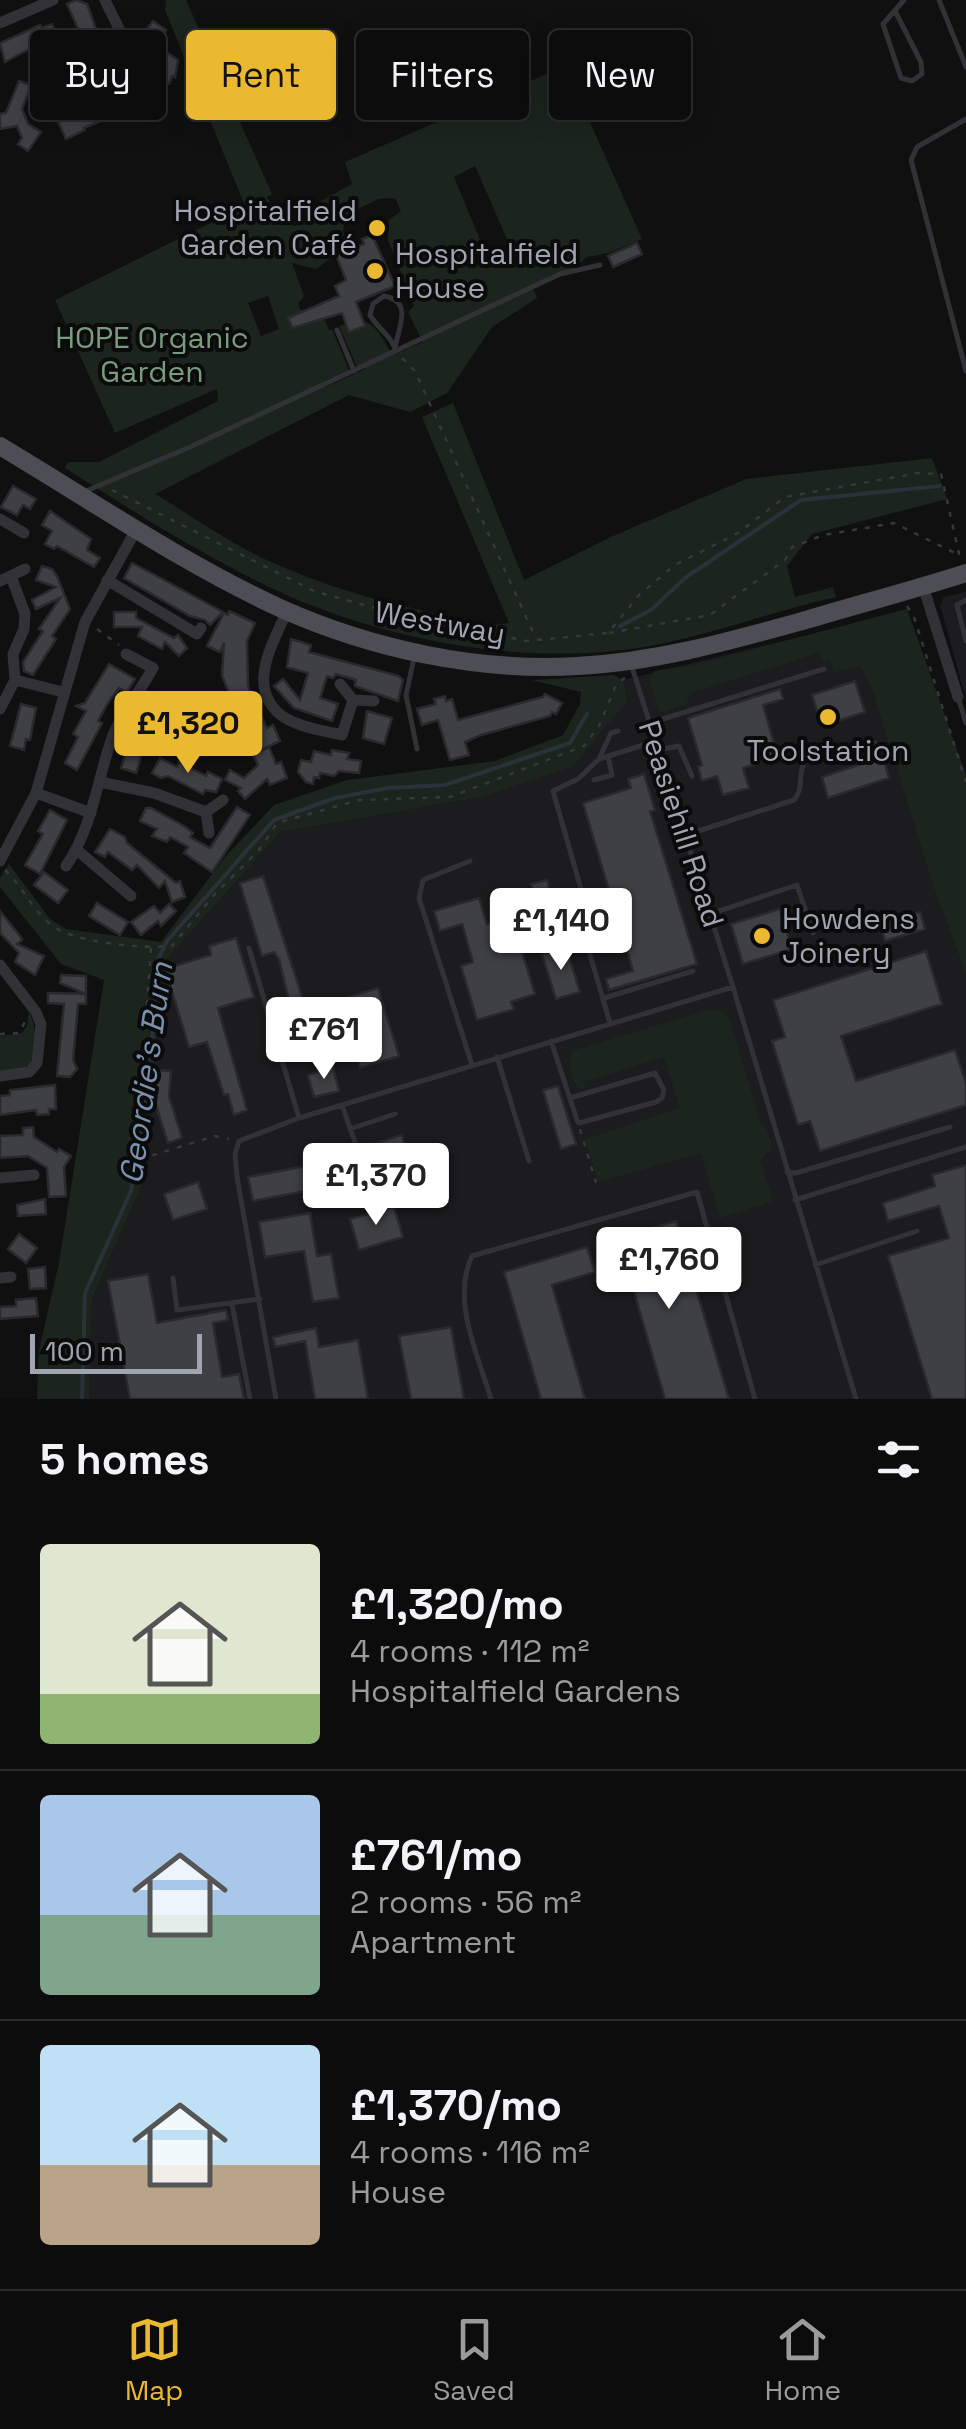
<!DOCTYPE html>
<meta charset="utf-8">
<style>
body{margin:0;font-family:"Space Grotesk",sans-serif;background:#151516;color:#f1f3f6;height:100vh;display:flex;flex-direction:column;font-size:38px;white-space:nowrap}
*{box-sizing:border-box;margin:0}
p{font-size:32px;color:#9a9b9d}
.icon{flex:none;width:55px;height:55px;fill:none;stroke:currentColor;stroke-width:2;stroke-linecap:round;stroke-linejoin:round}
.map{position:relative;height:1399px;overflow:hidden}
.side{display:flex;flex-direction:column;background:#0c0c0d;flex:1}
.side>*{flex:none}
.top-card{position:absolute;left:30px;top:30px;width:908px;height:90px;display:flex;gap:20px}
.scale{position:absolute;left:30px;bottom:25px;width:172px;box-sizing:border-box;padding-left:10px;border:5px solid #a1a5b2;border-top:0;font-size:28px;line-height:35px;white-space:nowrap;color:#a1a5b2;-webkit-text-stroke:8px #0b0b0c;paint-order:stroke}
.price{position:absolute;translate:-50% -85px;padding:0 22px;border-radius:10px;background:#fff;color:#222;font-size:32px;line-height:65px;filter:drop-shadow(0 2px 5px #0008)}
.price::after{content:'';position:absolute;left:50%;top:60px;width:30px;height:22px;margin-left:-15px;background:inherit;clip-path:polygon(0 0,100% 0,50% 100%)}
.price.on{background:#ebb92f;color:#111}
ul{padding:0;list-style:none}
li{display:flex;align-items:center;gap:30px;height:250px;padding:0 40px}
li+li{border-top:2px solid #2c2c2e}
li span{display:grid;place-items:center;flex:none;width:280px;height:200px;border-radius:10px;color:#555}
li>.icon{margin-inline-start:auto}
span .icon{width:120px;height:120px;fill:#fffc;stroke-width:1}
li b{font-size:42px}
h2{display:flex;justify-content:space-between;align-items:center;height:120px;padding:0 40px;font-size:42px}
.pill{padding:0 35px;border-radius:10px;background:#0c0c0d;box-shadow:0 5px 25px #0003,0 0 0 2px #2c2c2e;font-size:35px;line-height:90px}
.pill.on{background:#ebb92f;color:#111}
.dock{display:flex;justify-content:space-around;align-items:center;height:140px;border-top:2px solid #2c2c2e;background:#0c0c0d;font-size:28px;color:#9a9b9d}
.dock a{display:grid;justify-items:center;gap:5px}
.dock .on{color:#ebb92f}
.map>svg:first-child{display:block}
</style>
<div class="map">
<svg width="966" height="1399" viewBox="0 0 966 1399">
<rect width="100%" height="100%" fill="#101011"/>
<path fill="#1c1c1e" d="M966,592V699L940,605L944,597Z
M840,627L872,690L935,892L966,974V1399H89L92,1299L143,1183L164,962L281,832L477,798L628,700L623,680Z"/>
<path fill="#1c241e" fill-rule="evenodd" d="M166,0H186L272,194L267,197L281,222L295,226L311,215L321,201L352,184L345,162L565,66L642,239L609,253L587,257L573,269L551,275L533,288L537,298L492,327L447,393L410,412L349,395L155,494C192,516 229,543 269,561C341,594 415,610 493,625L509,623L422,417L453,403L524,580L613,536L746,479L932,458L947,499L812,534L787,566L795,597L833,587L836,597C764,613 697,641 623,650C513,663 390,640 289,596C211,561 137,514 65,468L68,462H99L218,401L217,389L115,433L55,300L245,206L165,10ZM475,166L511,248L488,259L454,177ZM395,198L401,211L389,220L388,240L414,306L408,312L423,342L393,355C383,342 380,327 363,321L364,326L350,332L346,324L339,326L357,367L363,364L365,369L326,387L324,381L349,370L332,329L329,330L323,316L292,328L288,319L302,313L298,304L304,296L292,263L316,269L331,258V252L347,243L343,231L346,215L378,199ZM268,296L279,329L261,336L248,303Z
M907,609L966,775V974L935,892L872,690L860,666L834,672L830,660L822,661L819,653L690,693L686,705L660,713L649,680L654,671L689,666Z
M614,675L623,680L628,700L573,766L477,798L281,832L164,962L143,1183L92,1299L89,1399H37L39,1350L59,1263L104,980L61,964L0,887V878L9,864L50,919L66,929L161,942L225,857L274,805L347,780L495,761L563,735L580,704L581,692L532,680Z
M711,1009L723,1011L730,1020L761,1124L767,1130L772,1148L760,1160L773,1201L720,1218L701,1153L598,1182L585,1139L680,1108L664,1057L584,1082L586,1090L578,1088C571,1078 566,1062 572,1051Z
M29,1012C36,1023 40,1059 25,1067C19,1070 7,1070 0,1071V1036L22,1033L27,1026Z"/>
<g fill="none" stroke-linecap="round" stroke-linejoin="round">
<path stroke="#2a3139" stroke-width="4" d="M620,626L651,610L685,578L801,500L940,486
M82,1399L85,1293L131,1191L150,1074L157,961L167,941L274,820L335,798L388,788L445,785L570,743L587,714"/>
</g>
<path fill="#3f4044" stroke="#2a2a2d" stroke-width="2.5" d="M76,0L87,4L100,40L103,38L108,50L106,52L110,62L96,69L67,4Z
M153,21L166,30L154,47L141,38Z
M52,24L58,39L49,43L48,39L5,62L0,43L40,25L42,28Z
M162,49L178,60L175,77L172,76L169,84L151,77Z
M69,62L75,73L55,85L49,71Z
M19,81L31,85L22,109L28,124L41,132L28,151L18,144L22,138L17,126L0,129V114L6,113Z
M145,82L151,93L141,98L143,103L84,128L85,130L66,139L58,122L104,104Z
M372,235L395,286L356,302L365,326L349,332L342,313L292,328L288,318L339,296L335,286L346,280L336,255L364,244L362,239Z
M637,243L642,254L613,267L608,256Z
M13,486L36,499L30,509L23,505L17,515L1,507Z
M50,511L91,539L87,550L100,558L94,567L57,546L54,549L45,544L52,531L42,525Z
M132,563L153,574L223,612L210,625L205,620L190,616L124,578Z
M42,566L52,569L57,576L70,609L52,636L56,639L33,675L24,671L23,662L43,631L39,629L60,598L36,609L32,600L56,587L36,580Z
M229,611L255,623L247,641L248,685L254,709L257,707L267,728L273,725L280,741L261,750L253,732L241,737L237,746L228,750L221,729L240,722L222,675L224,643L220,652L207,646L224,613L228,615Z
M114,612H136V618L174,638L178,635L187,648L179,656L165,642L162,649L138,636L142,627H114Z
M291,639L311,645L309,652L399,676L403,680L398,701L355,686L356,680L336,674L333,678L327,676L320,698L338,704L332,721L294,708L274,686L283,679L300,700L308,673L287,667Z
M109,664L135,679L127,692L119,688L108,703L98,721L102,723L77,770L65,763L78,737L73,734L86,711L76,706L85,703Z
M855,681L865,712L822,726L812,695Z
M780,689L783,699L763,705L778,757L743,768L749,788L723,795L717,776L702,781L698,766L702,765L688,718Z
M545,694L562,703L556,714L552,712L550,716L481,735L465,742L469,755L450,760L438,720L422,725L417,709L436,704L434,699L445,696L446,701L452,699L458,720L543,697Z
M21,704L36,708L30,740L26,739L24,750L10,746Z
M367,711L392,718L384,744L363,738Z
M139,715L171,725L167,739L148,734L136,773L121,768Z
M179,719L216,738L215,747L202,748L172,732Z
M269,747L276,764L281,762L287,778L270,785L267,779L245,799L238,791L241,788L225,780L230,770L244,778L258,765L253,755Z
M332,750L349,753L347,759L361,761L359,773L339,771L334,776L320,773L319,778L314,777L313,784L306,782L298,772L301,760L311,762L314,751L331,755Z
M883,757L889,778L828,798L822,777Z
M160,758L177,767L179,762L206,776L208,772L222,779L216,792L205,790L203,794L168,776L161,778L152,773Z
M644,774L655,810L650,811L697,964L609,990L606,979L633,971L583,803L631,788L628,779Z
M237,807L250,815L212,872L184,853L188,847L170,837L167,842L152,836L157,829L140,821L146,808H151L184,826L193,833L190,837L210,848Z
M50,810L67,820L40,874L25,865L43,834L38,831Z
M110,829L125,837L127,843L176,883L180,881L185,897L172,902L165,881L159,888L137,865L132,870L108,852L105,857L95,852Z
M44,872L68,890L58,903L34,885Z
M263,876L317,1043L292,1050L290,1040L298,1038L279,959L274,952L262,956L240,883Z
M547,880L560,922L544,927L531,884Z
M479,898L487,924L511,916L535,994L511,1002L514,1009L477,1020L461,966L473,962L462,924L440,931L434,911Z
M97,903L128,922L120,935L89,916Z
M169,904L176,911L161,926L158,921L141,935L131,922L154,906L160,913Z
M780,909L792,949L743,964L731,924Z
M0,911L20,936L22,940L17,944L44,956L35,975L15,962L19,953L0,933Z
M920,912L925,929L885,941L880,924Z
M236,938L254,997L218,1008L247,1110L234,1115L228,1094L224,1095L207,1042L189,1047L165,969L211,955L209,946Z
M566,947L580,992L556,999L542,954Z
M926,951L942,1004L841,1036L856,1081L955,1050L966,1083V1105L820,1151L810,1121L798,1125L772,1041L785,1037L773,1000Z
M61,975L86,976V994L60,983Z
M378,988L399,1056L360,1068L345,1019L354,1016L348,997Z
M48,993L86,994V1004H78L73,1060L77,1069L70,1077L57,1076L64,1004L48,1003Z
M333,1067L339,1091L314,1097L308,1075Z
M155,1070L171,1071L169,1096L182,1138L168,1143L153,1096Z
M55,1085L56,1109H49V1114L37,1115L36,1110L0,1115V1096L10,1095V1090Z
M558,1086L576,1144L561,1149L543,1090Z
M33,1127L34,1137L57,1152L59,1149L71,1156L64,1167L66,1196L49,1197L47,1168L28,1156L0,1158V1136L23,1135V1128Z
M402,1135L414,1175L382,1184L370,1145Z
M316,1164L321,1188L253,1201L248,1177Z
M966,1165V1399H932L888,1256L949,1238L939,1206L888,1221L883,1203L935,1186L932,1175Z
M198,1182L207,1209L173,1220L164,1194Z
M45,1199L46,1214L18,1216L17,1205Z
M394,1207L403,1237L359,1250L350,1219Z
M310,1213L317,1256L331,1254L339,1298L313,1302L304,1251L265,1257L259,1222Z
M676,1221L729,1399H665L631,1281L606,1289L599,1263L623,1256L618,1238Z
M19,1234L37,1248L26,1263L8,1249Z
M587,1247L595,1272L552,1285L585,1399H541L504,1272Z
M45,1267L46,1288L30,1289L28,1269Z
M148,1274L157,1323L226,1310L228,1320L213,1323L222,1377L239,1374L244,1399H130L108,1281Z
M36,1298L38,1316L0,1319V1307L16,1306V1300Z
M451,1327L464,1399H411L399,1336Z
M316,1328L319,1347L358,1340L368,1399H315L305,1341L275,1347L273,1337Z"/>
<g fill="none" stroke-linecap="round" stroke-linejoin="round">
<path stroke="#37383d" stroke-width="2.5" stroke-dasharray="5 8" stroke-linecap="butt" d="M402,358L415,371L536,639
M112,490L314,591L400,615L526,641L608,633L640,594L675,565L738,533L785,497L918,473L941,474L960,558
M907,606L914,617L966,782
M97,629L119,645
M609,633L710,615L785,560L792,547L824,535L894,523L959,555
M5,870C22,886 32,909 50,924C73,943 142,949 172,946L214,895L259,850L277,823L359,800L450,797L584,746L599,726L616,685L627,676
M151,948L137,1152L147,1157L215,1136L229,1139
M0,1034L19,1033L26,1020
M580,1129L596,1183"/>
<path stroke="#313236" stroke-width="5" d="M939,0L966,67
M895,11L921,62L922,74L912,81L901,78L883,24L904,0
M966,119L917,147L911,160L966,371
M337,330L354,371
M395,347C399,327 413,301 384,296L373,304L370,315C378,329 391,335 396,351
M86,491L190,447L560,274L600,265
M966,600L957,605L966,641
M414,658L406,695L417,749
M631,664L733,987L856,1399
M959,700L966,723
M650,723L824,669
M658,750L679,746L692,776
M599,759L611,733L618,731
M594,780L612,775L608,756
M686,835L794,800C805,787 797,773 805,762L875,743
M470,861L423,880L419,898L472,1065
M710,914L797,885L813,933
M249,948L299,1118
M604,998L693,971
M610,1023L586,941L587,910L553,791L578,779L599,759L656,741
M551,1041L577,1120L579,1123L656,1102L662,1098L664,1090L655,1073L570,1098
M497,1057L529,1161
M342,1105L377,1205L420,1193
M350,1129L395,1114
M787,1172L796,1173L950,1127
M795,1200L966,1147
M815,1265L917,1231
M173,1278L177,1310L260,1299
M232,1304L250,1399
M276,1399L237,1177L235,1154L239,1141L299,1118L733,987
M491,1399C478,1355 451,1300 472,1256L697,1192L755,1399"/>
<path stroke="#313236" stroke-width="11" d="M0,23L53,0
M44,109L123,71C135,49 114,21 105,0
M0,519L24,533
M107,580L197,634L201,628
M0,581L25,569
M923,586L958,697
M287,611C272,645 243,693 287,719C303,728 325,731 342,735L353,700
M15,680L63,692
M340,684L353,700L374,701
M139,694L168,703L216,707
M0,709L15,680L13,654L24,629L25,614L11,576
M100,782L154,793L206,812
M36,793L91,813
M209,833L206,812L223,800
M77,850L131,896
M0,861L36,793L85,622L137,528
M66,866C93,827 97,779 113,735C122,712 141,690 153,668L126,654
M0,965L36,1012L41,1024L37,1063L29,1072L0,1076
M0,1178L34,1175
M0,1278L11,1277"/>
<path stroke="#4d4e55" stroke-width="18" d="M0,446C92,501 184,564 282,609C372,649 478,672 577,666C656,662 730,641 806,620C859,604 913,590 966,573"/>
</g>
<g fill="#ebb92f" stroke="#0b0b0c" stroke-width="4">
<circle cx="377" cy="228" r="10"/>
<circle cx="375" cy="271" r="10"/>
<circle cx="828" cy="717" r="10"/>
<circle cx="762" cy="936" r="10"/>
</g>
<g text-anchor="middle" stroke-width="8" stroke-linejoin="round" paint-order="stroke">
<g font-size="30" fill="#a1a5b2" stroke="#0b0b0c" text-anchor="start">
<text x="357" y="221" text-anchor="end">Hospitalfield<tspan x="357" dy="34">Garden Café</tspan></text>
<text x="395" y="264">Hospitalfield<tspan x="395" dy="34">House</tspan></text>
<text x="828" y="761" text-anchor="middle">Toolstation</text>
<text x="782" y="929">Howdens<tspan x="782" dy="34">Joinery</tspan></text>
</g>
<g font-size="30" fill="#799c7e" stroke="#0b0b0c">
<text x="152" y="348">HOPE Organic<tspan x="152" dy="34">Garden</tspan></text>
</g>
<g font-size="30" fill="#a1a5b2" stroke="#0b0b0c">
<text transform="translate(440 623) rotate(10)" y="10">Westway</text>
<text transform="translate(681 824) rotate(72)" y="10">Peasiehill Road</text>
</g>
<g font-size="32" font-style="italic" fill="#7991ac" stroke="#0b0b0c">
<text transform="translate(146 1073) rotate(-82)" y="11">Geordie's Burn</text>
</g>
</g>
</svg>
<div class="scale">100 m</div>
<b class="price on" style="left:188px;top:776px">£1,320</b>
<b class="price" style="left:561px;top:973px">£1,140</b>
<b class="price" style="left:324px;top:1082px">£761</b>
<b class="price" style="left:376px;top:1228px">£1,370</b>
<b class="price" style="left:669px;top:1312px">£1,760</b>
<div class="top-card">
<a class="pill">Buy</a>
<a class="pill on">Rent</a>
<a class="pill">Filters</a>
<a class="pill">New</a>
</div>
</div>
<section class="side">
<h2>5 homes<svg class="icon" aria-label="filters" viewBox="0 0 24 24"><path d="M4 7h16M4 17h16"/><circle cx="9" cy="7" r="2"/><circle cx="15" cy="17" r="2"/></svg></h2>
<ul>
<li><span style="background:linear-gradient(#dfe7d0 75%,#8fb573 0)"><svg class="icon" aria-label="home" viewBox="0 0 24 24"><path d="M3 11l9-7 9 7M6 9v11h12V9"/></svg></span><div><b>£1,320/mo</b><p>4 rooms · 112 m²</p><p>Hospitalfield Gardens</p></div></li>
<li><span style="background:linear-gradient(#a9c7e8 60%,#7fa58c 0)"><svg class="icon" aria-label="home" viewBox="0 0 24 24"><path d="M3 11l9-7 9 7M6 9v11h12V9"/></svg></span><div><b>£761/mo</b><p>2 rooms · 56 m²</p><p>Apartment</p></div></li>
<li><span style="background:linear-gradient(#bfe0f5 60%,#b9a48a 0)"><svg class="icon" aria-label="home" viewBox="0 0 24 24"><path d="M3 11l9-7 9 7M6 9v11h12V9"/></svg></span><div><b>£1,370/mo</b><p>4 rooms · 116 m²</p><p>House</p></div></li>
</ul>
</section>
<nav class="dock">
<a class="on"><svg class="icon" aria-label="map" viewBox="0 0 24 24"><path d="M3 6l6-2 6 2 6-2v14l-6 2-6-2-6 2zM9 4v14M15 6v14"/></svg>Map</a>
<a><svg class="icon" aria-label="saved" viewBox="0 0 24 24"><path d="M7 4h10v16l-5-4-5 4z"/></svg>Saved</a>
<a><svg class="icon" aria-label="home" viewBox="0 0 24 24"><path d="M3 11l9-7 9 7M6 9v11h12V9"/></svg>Home</a>
</nav>
